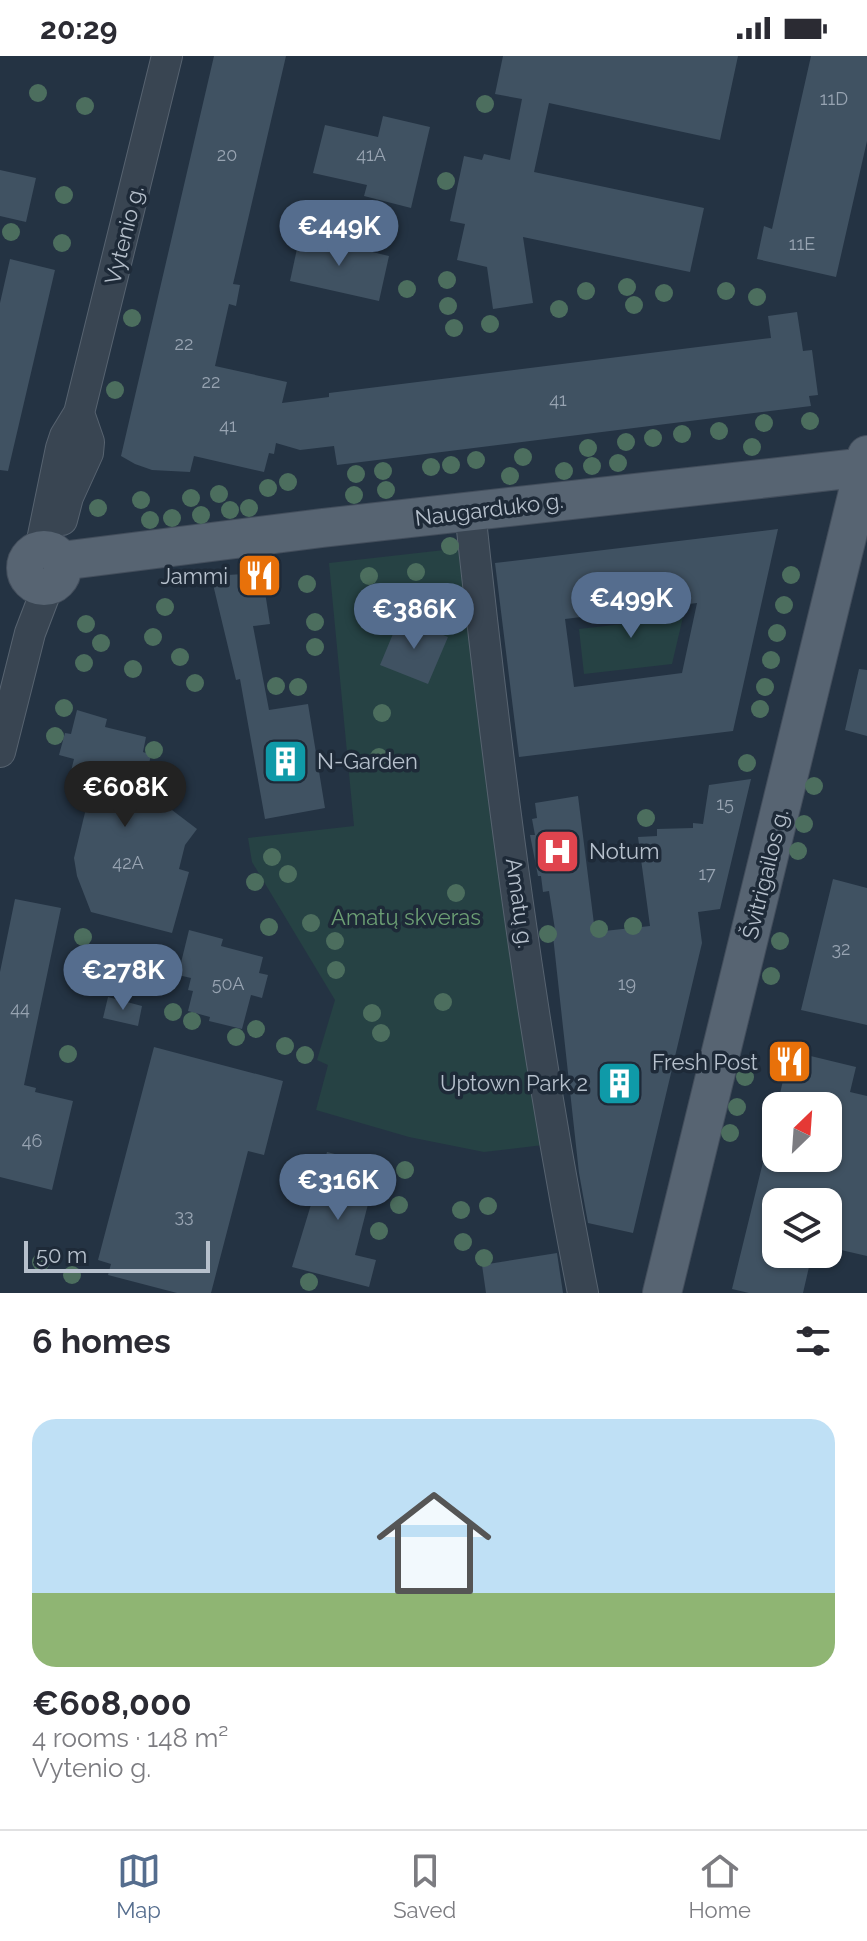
<!DOCTYPE html>
<meta charset="utf-8">
<style>
body{margin:0;font-family:Raleway,sans-serif;background:#f2f2f3;color:#2b2b33;height:100vh;display:flex;flex-direction:column;font-size:30px;white-space:nowrap}
*{box-sizing:border-box;margin:0}
p{font-size:26px;color:#7c7c81}
.icon{flex:none;width:44px;height:44px;fill:none;stroke:currentColor;stroke-width:2;stroke-linecap:round;stroke-linejoin:round}
.map{position:relative;height:1237px;overflow:hidden}
.side{display:flex;flex-direction:column;background:#fff;flex:1}
.side>*{flex:none}
.needle{width:52px;rotate:25deg}
.fabs{position:absolute;left:762px;top:1036px;display:grid;gap:16px}
.fabs a{display:grid;place-items:center;width:80px;height:80px;border-radius:16px;background:#fff;box-shadow:0 2px 6px #0004;font-size:40px}
.scale{position:absolute;left:24px;bottom:20px;width:186px;box-sizing:border-box;padding-left:8px;border:4px solid #b6c0cc;border-top:0;font-size:22px;line-height:28px;white-space:nowrap;color:#b6c0cc;-webkit-text-stroke:6px #1e2a38;paint-order:stroke}
.price{position:absolute;translate:-50% -68px;padding:0 18px;border-radius:28px;background:#556d8e;color:#fff;font-size:26px;line-height:52px;filter:drop-shadow(0 2px 4px #0008)}
.price::after{content:'';position:absolute;left:50%;top:48px;width:24px;height:18px;margin-left:-12px;background:inherit;clip-path:polygon(0 0,100% 0,50% 100%)}
.price.current{background:#222;color:#fff}
ul{padding:0;list-style:none}
li{display:grid;align-content:center;gap:16px;height:424px;padding:0 32px}
li span{display:grid;place-items:center;height:248px;border-radius:24px;color:#555}
li>.icon{margin-inline-start:auto}
span .icon{width:144px;height:144px;fill:#fffc;stroke-width:1}
li b{font-size:34px}
h2{display:flex;justify-content:space-between;align-items:center;height:96px;padding:0 32px;font-size:34px}
.status{display:flex;justify-content:space-between;align-items:center;height:56px;padding:0 40px;background:#fff;direction:ltr}
.status svg{height:22px;fill:currentColor}
.tab-bar{display:flex;justify-content:space-around;align-items:center;height:112px;border-top:2px solid #e1e1e2;background:#fff;font-size:22px;color:#7c7c81}
.tab-bar a{display:grid;justify-items:center;gap:4px}
.tab-bar .current{color:#556d8e}
.map>svg:first-child{display:block}
</style>
<div class="status"><b>20:29</b><svg viewBox="0 0 49 12"><path d="M0 12V9h3v3zM5 12V6h3v6zM10 12V3h3v9zM15 12V0h3v12zM26 1h20v11H26zM47 4h2v5h-2z"/></svg></div>
<div class="map">
<svg width="867" height="1237" viewBox="0 0 867 1237">
<rect width="100%" height="100%" fill="#243343"/>
<path fill="#264244" d="M462,492L543,1089L484,1096L409,1081L316,1054L328,1009L317,1004L335,944L252,806L248,782L354,770L329,507Z
M683,561L672,608L584,618L579,573Z"/>
<path fill="#405262" fill-rule="evenodd" d="M214,0H286L233,228L240,229L236,250L229,248L215,310L287,326L282,347L329,341V337L771,282L768,260L797,256L803,295L812,294L818,339L809,340L811,350L337,409L334,390L300,394L276,387L274,398L269,397L264,416L194,400L190,416L152,414L135,408L121,400Z
M503,0H738L720,84L549,47L534,116L704,152L690,216L523,181L533,247L493,253L487,211L457,204L465,168L450,165L464,100L482,104L484,98L510,104L522,43L495,38Z
M811,0H867V85L836,221L757,203L764,170L772,173Z
M383,60L430,71L411,152L364,140L367,129L313,117L325,69L378,81Z
M0,114L36,122L26,166L0,160Z
M300,179L389,200L379,245L290,225Z
M10,203L55,214L8,415L0,414V247Z
M778,473L733,675L519,701L495,507ZM697,547L682,617L574,631L565,563Z
M262,517L270,568L253,570L269,654L308,648L325,752L265,763L240,623L236,624L211,520Z
M400,561L448,581L428,628L380,609Z
M859,613L867,614V680L845,674Z
M77,654L107,663L105,671L146,681L143,696L151,699L143,732L197,773L185,789L179,813L189,816L172,877L91,856L77,820L74,802L89,740L71,736L76,716L71,715L74,703L59,699L65,677L71,678Z
M751,723L720,853L698,856L702,887L633,1177L588,1167L579,1117L553,880H556L549,835L543,836L541,820H538L530,779H535L532,763L537,762L535,747L578,740L595,876L650,870L638,781L657,780V773L693,772V767L703,768L709,729Z
M833,823L867,832V969L801,954Z
M15,843L61,852L24,1029L36,1032L35,1036L73,1045L52,1134L0,1121V916Z
M189,874L223,883L221,890L263,901L259,917L268,919L262,942L251,939L242,973L209,965L210,961L188,955L193,935L188,934L191,922L178,919Z
M108,941L142,950L138,970L103,962Z
M154,991L283,1025L264,1099L248,1095L211,1237H177L108,1219L111,1208L98,1204Z
M790,995L856,1011L850,1036L867,1040V1200L828,1191V1146H776V1198H812L803,1237H749L732,1233L764,1102H828V1050H777Z
M327,1096L378,1109L355,1199L376,1204L369,1231L292,1211Z
M557,1197L563,1237H486L482,1209Z"/>
<g fill="none" stroke-linecap="round" stroke-linejoin="round">
<defs>
<path id="minor" d="M470,455C498,716 532,979 583,1237
M62,464L68,441L88,397L89,386L79,357
M40,494L61,392L65,380L79,357L167,0
M0,696L30,577L48,530"/>
<path id="major" d="M26 512a18 18 0 1 1 36 0a18 18 0 1 1-36 0Z
M61,505L322,472L867,411
M662,1237L867,399"/>
</defs>
<use href="#minor" stroke="#576370" stroke-width="32"/>
<use href="#major" stroke="#434e5c" stroke-width="40"/>
<use href="#minor" stroke="#394552" stroke-width="30"/>
<use href="#major" stroke="#576472" stroke-width="38"/>
</g>
<g fill="#4c6e5e">
<circle cx="38" cy="37" r="9"/>
<circle cx="485" cy="48" r="9"/>
<circle cx="85" cy="50" r="9"/>
<circle cx="446" cy="125" r="9"/>
<circle cx="64" cy="139" r="9"/>
<circle cx="11" cy="176" r="9"/>
<circle cx="62" cy="187" r="9"/>
<circle cx="447" cy="224" r="9"/>
<circle cx="627" cy="231" r="9"/>
<circle cx="407" cy="233" r="9"/>
<circle cx="586" cy="235" r="9"/>
<circle cx="726" cy="235" r="9"/>
<circle cx="664" cy="237" r="9"/>
<circle cx="757" cy="241" r="9"/>
<circle cx="634" cy="249" r="9"/>
<circle cx="448" cy="250" r="9"/>
<circle cx="559" cy="253" r="9"/>
<circle cx="132" cy="262" r="9"/>
<circle cx="490" cy="268" r="9"/>
<circle cx="454" cy="272" r="9"/>
<circle cx="115" cy="334" r="9"/>
<circle cx="810" cy="365" r="9"/>
<circle cx="764" cy="367" r="9"/>
<circle cx="719" cy="375" r="9"/>
<circle cx="682" cy="378" r="9"/>
<circle cx="653" cy="382" r="9"/>
<circle cx="626" cy="386" r="9"/>
<circle cx="752" cy="391" r="9"/>
<circle cx="588" cy="392" r="9"/>
<circle cx="523" cy="401" r="9"/>
<circle cx="476" cy="404" r="9"/>
<circle cx="618" cy="407" r="9"/>
<circle cx="451" cy="409" r="9"/>
<circle cx="592" cy="410" r="9"/>
<circle cx="431" cy="411" r="9"/>
<circle cx="383" cy="415" r="9"/>
<circle cx="564" cy="415" r="9"/>
<circle cx="356" cy="418" r="9"/>
<circle cx="510" cy="420" r="9"/>
<circle cx="288" cy="426" r="9"/>
<circle cx="268" cy="432" r="9"/>
<circle cx="386" cy="434" r="9"/>
<circle cx="219" cy="438" r="9"/>
<circle cx="354" cy="439" r="9"/>
<circle cx="191" cy="442" r="9"/>
<circle cx="141" cy="444" r="9"/>
<circle cx="98" cy="452" r="9"/>
<circle cx="249" cy="452" r="9"/>
<circle cx="230" cy="454" r="9"/>
<circle cx="201" cy="459" r="9"/>
<circle cx="172" cy="462" r="9"/>
<circle cx="150" cy="464" r="9"/>
<circle cx="450" cy="490" r="9"/>
<circle cx="416" cy="516" r="9"/>
<circle cx="791" cy="519" r="9"/>
<circle cx="369" cy="520" r="9"/>
<circle cx="307" cy="528" r="9"/>
<circle cx="784" cy="549" r="9"/>
<circle cx="165" cy="551" r="9"/>
<circle cx="315" cy="566" r="9"/>
<circle cx="86" cy="568" r="9"/>
<circle cx="777" cy="577" r="9"/>
<circle cx="153" cy="581" r="9"/>
<circle cx="101" cy="587" r="9"/>
<circle cx="315" cy="591" r="9"/>
<circle cx="180" cy="601" r="9"/>
<circle cx="771" cy="604" r="9"/>
<circle cx="84" cy="607" r="9"/>
<circle cx="133" cy="613" r="9"/>
<circle cx="195" cy="627" r="9"/>
<circle cx="276" cy="630" r="9"/>
<circle cx="298" cy="631" r="9"/>
<circle cx="765" cy="631" r="9"/>
<circle cx="64" cy="652" r="9"/>
<circle cx="760" cy="653" r="9"/>
<circle cx="382" cy="657" r="9"/>
<circle cx="55" cy="680" r="9"/>
<circle cx="154" cy="694" r="9"/>
<circle cx="379" cy="701" r="9"/>
<circle cx="747" cy="707" r="9"/>
<circle cx="814" cy="730" r="9"/>
<circle cx="148" cy="732" r="9"/>
<circle cx="646" cy="762" r="9"/>
<circle cx="804" cy="768" r="9"/>
<circle cx="798" cy="795" r="9"/>
<circle cx="272" cy="801" r="9"/>
<circle cx="288" cy="818" r="9"/>
<circle cx="255" cy="826" r="9"/>
<circle cx="456" cy="837" r="9"/>
<circle cx="311" cy="867" r="9"/>
<circle cx="633" cy="870" r="9"/>
<circle cx="269" cy="871" r="9"/>
<circle cx="599" cy="873" r="9"/>
<circle cx="548" cy="878" r="9"/>
<circle cx="83" cy="881" r="9"/>
<circle cx="335" cy="885" r="9"/>
<circle cx="780" cy="885" r="9"/>
<circle cx="96" cy="899" r="9"/>
<circle cx="336" cy="914" r="9"/>
<circle cx="157" cy="915" r="9"/>
<circle cx="771" cy="920" r="9"/>
<circle cx="120" cy="922" r="9"/>
<circle cx="443" cy="946" r="9"/>
<circle cx="173" cy="956" r="9"/>
<circle cx="372" cy="957" r="9"/>
<circle cx="192" cy="965" r="9"/>
<circle cx="256" cy="973" r="9"/>
<circle cx="381" cy="977" r="9"/>
<circle cx="236" cy="981" r="9"/>
<circle cx="285" cy="990" r="9"/>
<circle cx="68" cy="998" r="9"/>
<circle cx="305" cy="999" r="9"/>
<circle cx="745" cy="1021" r="9"/>
<circle cx="737" cy="1051" r="9"/>
<circle cx="730" cy="1077" r="9"/>
<circle cx="405" cy="1114" r="9"/>
<circle cx="380" cy="1137" r="9"/>
<circle cx="399" cy="1149" r="9"/>
<circle cx="488" cy="1150" r="9"/>
<circle cx="461" cy="1154" r="9"/>
<circle cx="379" cy="1175" r="9"/>
<circle cx="463" cy="1186" r="9"/>
<circle cx="484" cy="1202" r="9"/>
<circle cx="41" cy="1206" r="9"/>
<circle cx="72" cy="1219" r="9"/>
<circle cx="309" cy="1226" r="9"/>
</g>
<defs>
<symbol id="restaurant-square" viewBox="-11 -11 22 22"><rect x="-9" y="-9" width="18" height="18" rx="4" fill="#e8710a" stroke="#1e2a38"/><path d="M-5-6h1v4h1v-4h1v4h1v-4h1v5L-1.5 .5V6h-2V.5L-5-1ZM5-6V6H3V1.5H1.5Q1.5-4 5-6Z" fill="#fff"/></symbol>
<symbol id="building-square" viewBox="-11 -11 22 22"><rect x="-9" y="-9" width="18" height="18" rx="4" fill="#0f9aa8" stroke="#1e2a38"/><path d="M-4-6H4V6H1V3H-1V6H-4ZM-2.5-4.3h1.7v1.8h-1.7ZM.8-4.3h1.7v1.8H.8ZM-2.5-1h1.7V.8h-1.7ZM.8-1h1.7V.8H.8Z" fill="#fff"/></symbol>
<symbol id="hospital-square" viewBox="-11 -11 22 22"><rect x="-9" y="-9" width="18" height="18" rx="4" fill="#e0444e" stroke="#1e2a38"/><path d="M-5-5h3v3.5h4V-5h3V5h-3V1.5h-4V5h-3Z" fill="#fff"/></symbol>
</defs>
<g fill-rule="evenodd">
<use href="#restaurant-square" x="234" y="494" width="51" height="51"/>
<use href="#building-square" x="260" y="680" width="51" height="51"/>
<use href="#hospital-square" x="532" y="770" width="51" height="51"/>
<use href="#restaurant-square" x="764" y="980" width="51" height="51"/>
<use href="#building-square" x="594" y="1002" width="51" height="51"/>
</g>
<g text-anchor="middle" stroke-width="7" stroke-linejoin="round" paint-order="stroke">
<g font-size="18" fill="#98a4b2">
<text x="834" y="49">11D</text>
<text x="227" y="105">20</text>
<text x="371" y="105">41A</text>
<text x="802" y="194">11E</text>
<text x="184" y="294">22</text>
<text x="211" y="332">22</text>
<text x="558" y="350">41</text>
<text x="228" y="376">41</text>
<text x="725" y="754">15</text>
<text x="128" y="813">42A</text>
<text x="707" y="824">17</text>
<text x="841" y="899">32</text>
<text x="228" y="934">50A</text>
<text x="627" y="934">19</text>
<text x="20" y="959">44</text>
<text x="32" y="1091">46</text>
<text x="184" y="1166">33</text>
</g>
<g font-size="22" fill="#b6c0cc" stroke="#1e2a38">
<text transform="translate(124 179) rotate(-76)" y="8">Vytenio g.</text>
<text transform="translate(489 453) rotate(-7)" y="8">Naugarduko g.</text>
<text transform="translate(765 818) rotate(-76)" y="8">Švitrigailos g.</text>
<text transform="translate(520 847) rotate(82)" y="8">Amatų g.</text>
</g>
<g font-size="22" fill="#b6c0cc" stroke="#1e2a38" text-anchor="end">
<text x="228" y="528">Jammi</text>
<text x="317" y="713" text-anchor="start">N-Garden</text>
<text x="589" y="803" text-anchor="start">Notum</text>
<text x="758" y="1014">Fresh Post</text>
<text x="588" y="1035">Uptown Park 2</text>
</g>
<g font-size="22" fill="#6c9f74" stroke="#1e2a38">
<text x="406" y="869">Amatų skveras</text>
</g>
</g>
</svg>
<div class="fabs">
<a><svg class="needle" viewBox="-14 -14 28 28"><path d="M0-13l5 13h-10z" fill="#e53935"/><path d="M0 13l5-13h-10z" fill="#7c7c81"/></svg></a>
<a><svg class="icon" aria-label="layers" viewBox="0 0 24 24"><path d="M12 4l9 5-9 5-9-5zM3 14l9 5 9-5"/></svg></a>
</div>
<div class="scale">50 m</div>
<b class="price" style="left:339px;top:212px">€449K</b>
<b class="price" style="left:631px;top:584px">€499K</b>
<b class="price" style="left:414px;top:595px">€386K</b>
<b class="price current" style="left:125px;top:773px">€608K</b>
<b class="price" style="left:123px;top:956px">€278K</b>
<b class="price" style="left:338px;top:1166px">€316K</b>
</div>
<section class="side">
<h2>6 homes<svg class="icon" aria-label="filters" viewBox="0 0 24 24"><path d="M4 7h16M4 17h16"/><circle cx="9" cy="7" r="2"/><circle cx="15" cy="17" r="2"/></svg></h2>
<ul>
<li><span style="background:linear-gradient(#bfe0f5 70%,#8fb573 0)"><svg class="icon" aria-label="home" viewBox="0 0 24 24"><path d="M3 11l9-7 9 7M6 9v11h12V9"/></svg></span><div><b>€608,000</b><p>4 rooms · 148 m²</p><p>Vytenio g.</p></div></li>
</ul>
</section>
<nav class="tab-bar">
<a class="current"><svg class="icon" aria-label="map" viewBox="0 0 24 24"><path d="M3 6l6-2 6 2 6-2v14l-6 2-6-2-6 2zM9 4v14M15 6v14"/></svg>Map</a>
<a><svg class="icon" aria-label="saved" viewBox="0 0 24 24"><path d="M7 4h10v16l-5-4-5 4z"/></svg>Saved</a>
<a><svg class="icon" aria-label="home" viewBox="0 0 24 24"><path d="M3 11l9-7 9 7M6 9v11h12V9"/></svg>Home</a>
</nav>
